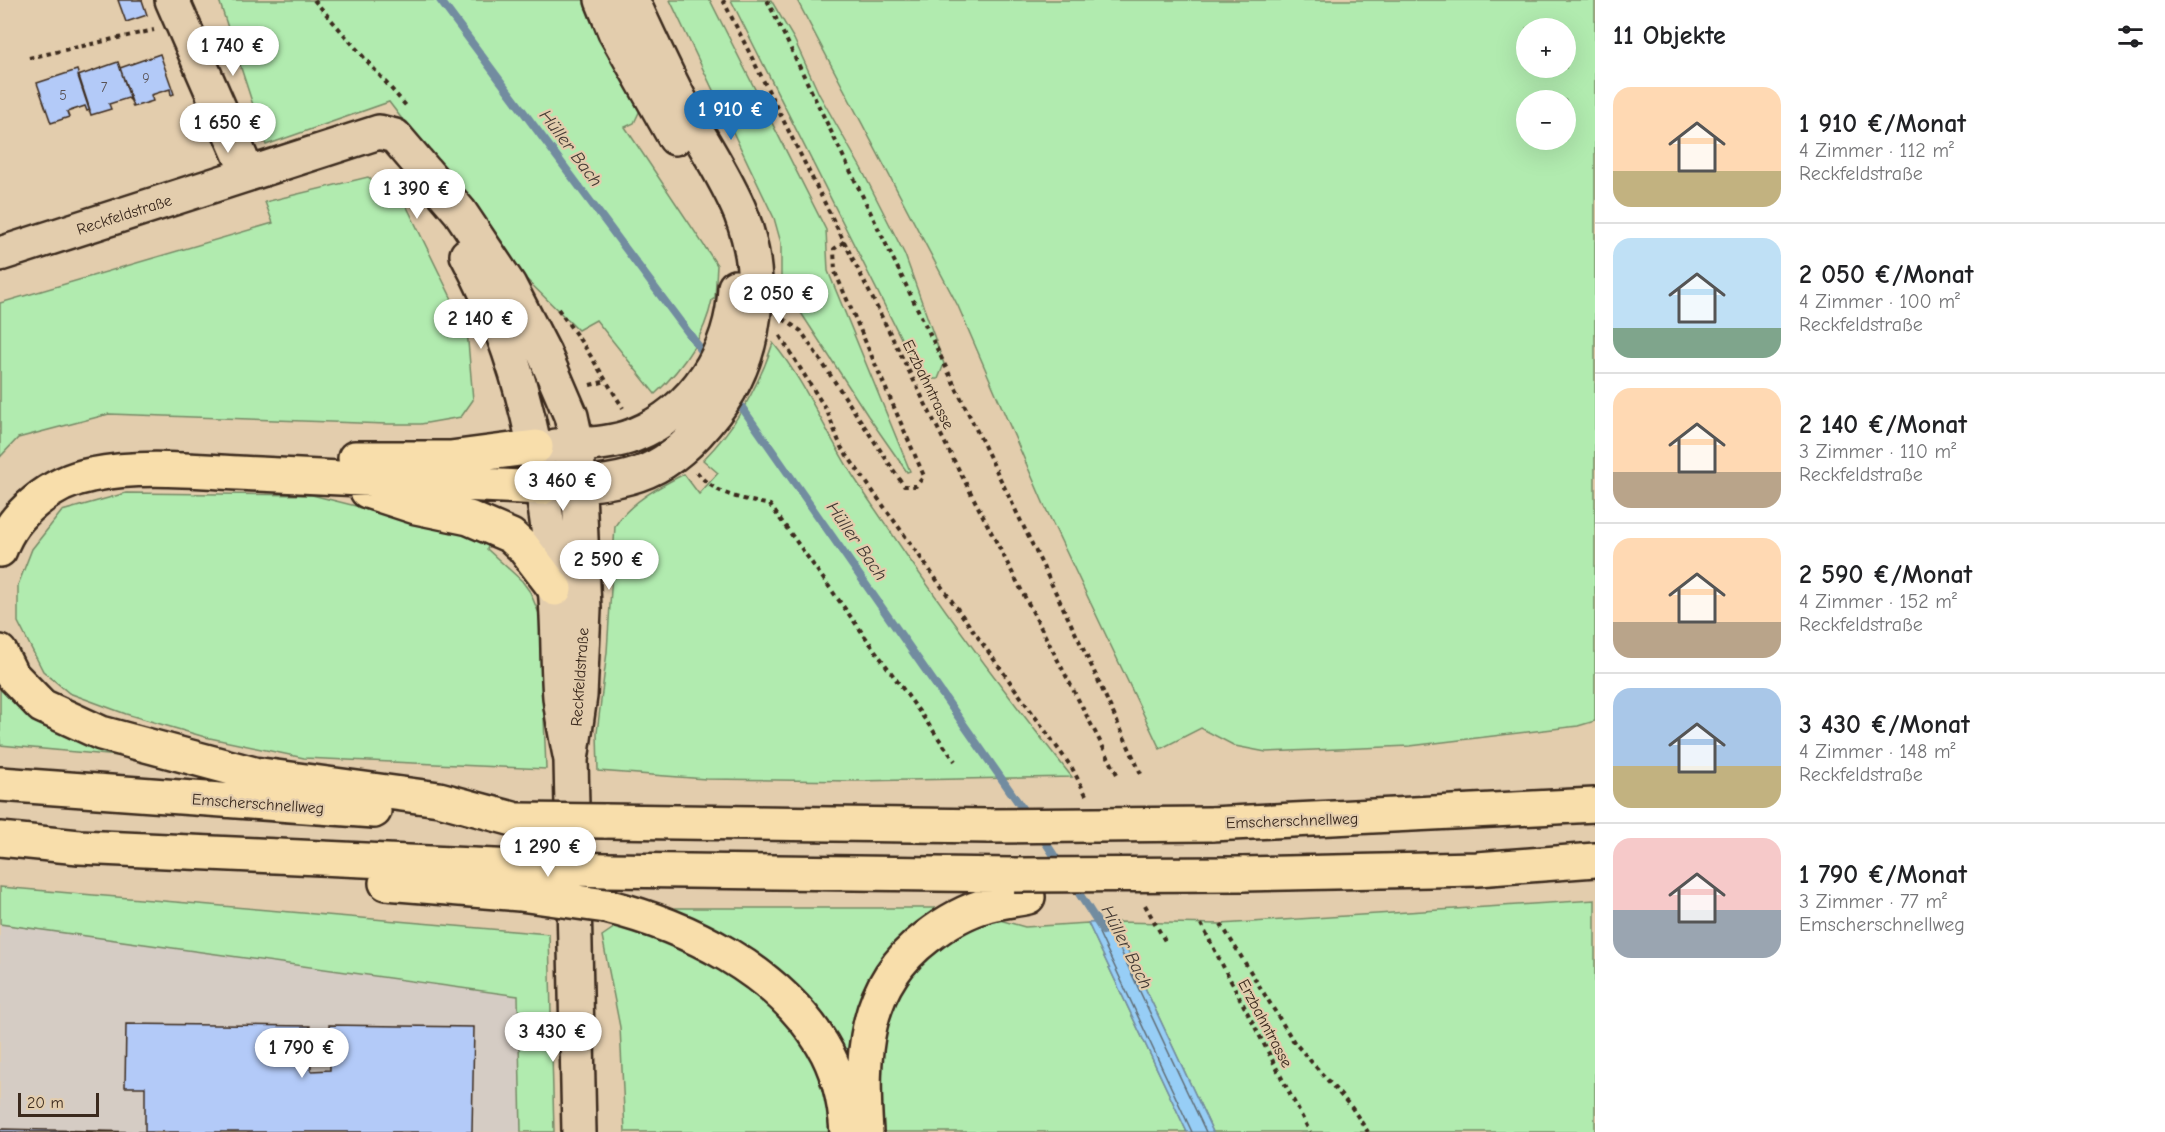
<!DOCTYPE html>
<html lang="de">
<meta charset="utf-8">
<style>
body{margin:0;font-family:"Comic Neue",sans-serif;background:#f6f6f6;color:#202124;height:100vh;display:flex;flex-direction:column;font-size:22px;white-space:nowrap}
*{box-sizing:border-box;margin:0}
p{font-size:20px;color:#757577}
.icon{flex:none;width:33px;height:33px;fill:none;stroke:currentColor;stroke-width:2;stroke-linecap:round;stroke-linejoin:round}
.map{position:relative;flex:1;overflow:hidden}
.sheet{display:flex;flex-direction:column;background:#fff;width:570px}
.sheet>*{flex:none}
.buttons{position:absolute;left:1516px;top:18px;display:grid;gap:12px}
.buttons a{display:grid;place-items:center;width:60px;height:60px;border-radius:50%;background:#fff;box-shadow:0 6px 24px #0002;font-size:30px}
.scale{position:absolute;left:18px;bottom:15px;width:81px;box-sizing:border-box;padding-left:6px;border:3px solid #3b2a1e;border-top:0;font-size:16px;line-height:21px;white-space:nowrap;color:#3b2a1e;-webkit-text-stroke:4px #e3cdad;paint-order:stroke}
.price{position:absolute;translate:-50% -51px;padding:0 14px;border-radius:21px;background:#fff;color:#222;font-size:20px;line-height:39px;filter:drop-shadow(0 2px 3px #0008)}
.price::after{content:'';position:absolute;left:50%;top:36px;width:18px;height:14px;margin-left:-9px;background:inherit;clip-path:polygon(0 0,100% 0,50% 100%)}
.price.selected{background:#1f6fb2;color:#fff}
ul{padding:0;list-style:none}
li{display:flex;align-items:center;gap:18px;height:150px;padding:0 18px}
li+li{border-top:2px solid #e0e0e0}
li span{display:grid;place-items:center;flex:none;width:168px;height:120px;border-radius:18px;color:#555}
li>.icon{margin-inline-start:auto}
span .icon{width:72px;height:72px;fill:#fffc;stroke-width:1}
li b{font-size:26px}
h2{display:flex;justify-content:space-between;align-items:center;height:72px;padding:0 18px;font-size:26px}
main{display:flex;flex:1;min-height:0}
.map>svg:first-child{display:block}
</style>
<main>
<div class="map">
<svg width="1595" height="1132" viewBox="0 0 1595 1132">
<rect width="100%" height="100%" fill="#e3cdad"/>
<filter id="ink" filterUnits="userSpaceOnUse"><feTurbulence type="fractalNoise" baseFrequency=".0167" numOctaves="2"/><feDisplacementMap in="SourceGraphic" scale="12" xChannelSelector="R" yChannelSelector="G"/><feConvolveMatrix kernelMatrix="1 2 1 2 8 2 1 2 1" color-interpolation-filters="sRGB"/></filter>
<g filter="url(#ink)">
<path fill="#d5ccc4" d="M0,924L518,996L521,1132H0Z"/>
<path fill="#b1ebaf" stroke="#768a66" stroke-width="1.5" fill-rule="evenodd" d="M219,0H587L642,106L634,123L625,127L717,265L715,298L712,300C704,338 683,368 655,394L596,320L578,330L517,270L389,102L266,145Z
M670,0H710L826,230L828,271L910,471L907,472L868,416L781,282V243L774,218Z
M731,0H771L794,39L819,94L861,168L905,255L944,364L938,379H929L915,366Z
M797,0H1595V721L1578,726L1410,746L1266,752L1235,746L1201,728L1160,749L1045,507L958,306ZM1527,28H1566V68H1527ZM1527,100H1566V140H1527Z
M368,177L406,205L467,330L473,400L461,417L421,424H387L109,414L18,438L0,457V303L273,223L265,202Z
M773,343C807,384 826,434 855,479C923,582 995,681 1072,777L856,781L706,779L598,771L597,733L607,652L615,526C631,501 659,487 684,474L699,494L718,473L703,460C737,426 758,388 773,343Z
M126,493L312,495L491,540L487,549L522,581L530,592L540,616L546,769L304,758L205,737L126,714L69,693L43,671L18,622V585L32,549L62,511Z
M0,681L25,713L66,735L130,757L0,745Z
M0,887L549,934L554,1132H521L518,996L0,924Z
M1595,900V1132H1213L1114,922L1221,924Z
M643,908H956L1025,927L1088,923L1187,1132H625L620,1027L602,936Z"/>
<path fill="#97cef6" stroke="#728ca0" stroke-width="1.5" d="M1114,922L1213,1132H1187L1088,923Z"/>
<g fill="none" stroke-linecap="round" stroke-linejoin="round">
<path stroke="#606c74" stroke-width="1.5" d="M1192,1132L1099,933L1101,929L1111,930L1206,1132"/>
<path stroke="#728ca0" stroke-width="8" d="M440,0L708,359
M734,396L1029,818
M1040,834L1061,866
M1073,884L1103,931"/>
</g>
<path fill="#b3caf8" stroke="#3b2a1e" stroke-width="1.5" d="M118,0H142L147,15L126,22Z
M160,54L174,94L171,95L170,89L151,95L153,101L133,107L120,68Z
M118,62L132,102L128,98L109,104L111,109L91,115L78,76Z
M77,70L90,110L87,111L85,106L67,112L69,117L51,123L37,83Z
M126,1024L310,1026L311,1071L330,1070L329,1025L474,1027L472,1132H145V1087H125Z
M0,1129L145,1132H0Z"/>
<g fill="none" stroke-linecap="round" stroke-linejoin="round">
<defs>
<path id="minor" d="M172,0L248,174
M602,0L615,32L675,138
M0,254L379,132L395,136L460,212L509,285L544,353L571,416L577,444L584,609L580,696L571,760
M467,255C524,360 543,470 555,588C559,624 557,661 560,697C562,718 567,740 571,760L579,1132
M556,446C581,444 610,445 634,435C694,411 733,351 735,287
M559,487C634,481 666,475 715,412C758,356 766,280 741,214C727,179 703,144 685,110C666,74 649,37 632,0"/>
<path id="highway" d="M355,458H450L536,447
M367,491L416,507L469,518L511,536L523,547L555,589
M0,550C13,513 52,482 91,475C145,464 205,472 259,474C354,478 448,483 542,488
M0,652L11,674L42,706L101,733L254,774L439,799L517,820
M0,784L374,811
M604,821L990,826
M1211,824L1595,805
M0,839L79,847L519,867
M606,870L1014,875
M1242,874L1477,869L1595,860
M386,883L520,894
M606,906C687,926 777,970 822,1044C838,1070 845,1102 847,1132
M866,1132C861,1057 862,986 927,937C945,923 965,911 987,905C1000,901 1014,900 1028,897"/>
</defs>
<use href="#minor" stroke="#3b2a1e" stroke-width="38"/>
<use href="#highway" stroke="#3b2a1e" stroke-width="38"/>
<path stroke="#3b2a1e" stroke-width="4" stroke-dasharray="4.5 4.5" stroke-linecap="butt" d="M314,0L408,108
M723,0L947,447L1118,776
M767,0L1091,665L1142,776
M29,58L154,30
M558,309L587,350L623,408
M783,319L801,331L904,486H916L924,476L835,272L834,249L845,241
M780,336L827,411L841,447L1072,768L1086,795
M590,385L607,381
M697,472C714,495 743,499 770,505L955,761
M1145,905L1165,941
M1201,924L1310,1132
M1221,924L1294,1042L1352,1108L1368,1132"/>
<use href="#minor" stroke="#e3cdad" stroke-width="33"/>
<use href="#highway" stroke="#f8deab" stroke-width="33"/>
<defs>
<path id="highway-bridge" d="M517,820L604,821
M990,826L1211,824
M519,867L606,870
M1014,875L1242,874
M520,894L606,906"/>
</defs>
<use href="#highway-bridge" stroke="#3b2a1e" stroke-width="38" stroke-linecap="butt"/>
<use href="#highway-bridge" stroke="#f8deab" stroke-width="33"/>
</g>
</g>
<g text-anchor="middle" stroke-width="4.5" stroke-linejoin="round" paint-order="stroke">
<g font-size="14" fill="#595254">
<text x="146" y="83">9</text>
<text x="104" y="92">7</text>
<text x="63" y="100">5</text>
</g>
<g font-size="16" fill="#3b2a1e" stroke="#e3cdad">
<text transform="translate(124 214) rotate(-18)" y="6">Reckfeldstraße</text>
<text transform="translate(929 384) rotate(64)" y="6">Erzbahntrasse</text>
<text transform="translate(579 677) rotate(-86)" y="6">Reckfeldstraße</text>
<text transform="translate(258 803) rotate(4)" y="6">Emscherschnellweg</text>
<text transform="translate(1292 820) rotate(-2)" y="6">Emscherschnellweg</text>
<text transform="translate(1266 1023) rotate(62)" y="6">Erzbahntrasse</text>
</g>
<g font-size="18" font-style="italic" fill="#443a34" stroke="#e3cdad">
<text transform="translate(571 148) rotate(53)" y="6">Hüller Bach</text>
<text transform="translate(857 541) rotate(55)" y="6">Hüller Bach</text>
<text transform="translate(1127 947) rotate(63)" y="6">Hüller Bach</text>
</g>
</g>
</svg>
<div class="buttons">
<a>+</a>
<a>−</a>
</div>
<div class="scale">20 m</div>
<b class="price" style="left:233px;top:77px">1 740 €</b>
<b class="price selected" style="left:731px;top:141px">1 910 €</b>
<b class="price" style="left:228px;top:154px">1 650 €</b>
<b class="price" style="left:417px;top:220px">1 390 €</b>
<b class="price" style="left:779px;top:325px">2 050 €</b>
<b class="price" style="left:481px;top:350px">2 140 €</b>
<b class="price" style="left:563px;top:512px">3 460 €</b>
<b class="price" style="left:609px;top:591px">2 590 €</b>
<b class="price" style="left:548px;top:878px">1 290 €</b>
<b class="price" style="left:553px;top:1063px">3 430 €</b>
<b class="price" style="left:302px;top:1079px">1 790 €</b>
</div>
<section class="sheet">
<h2>11 Objekte<svg class="icon" aria-label="filters" viewBox="0 0 24 24"><path d="M4 7h16M4 17h16"/><circle cx="9" cy="7" r="2"/><circle cx="15" cy="17" r="2"/></svg></h2>
<ul>
<li><span style="background:linear-gradient(#ffd9b3 70%,#c2b280 0)"><svg class="icon" aria-label="home" viewBox="0 0 24 24"><path d="M3 11l9-7 9 7M6 9v11h12V9"/></svg></span><div><b>1 910 €/Monat</b><p>4 Zimmer · 112 m²</p><p>Reckfeldstraße</p></div></li>
<li><span style="background:linear-gradient(#bfe0f5 75%,#7fa58c 0)"><svg class="icon" aria-label="home" viewBox="0 0 24 24"><path d="M3 11l9-7 9 7M6 9v11h12V9"/></svg></span><div><b>2 050 €/Monat</b><p>4 Zimmer · 100 m²</p><p>Reckfeldstraße</p></div></li>
<li><span style="background:linear-gradient(#ffd9b3 70%,#b9a48a 0)"><svg class="icon" aria-label="home" viewBox="0 0 24 24"><path d="M3 11l9-7 9 7M6 9v11h12V9"/></svg></span><div><b>2 140 €/Monat</b><p>3 Zimmer · 110 m²</p><p>Reckfeldstraße</p></div></li>
<li><span style="background:linear-gradient(#ffd9b3 70%,#b9a48a 0)"><svg class="icon" aria-label="home" viewBox="0 0 24 24"><path d="M3 11l9-7 9 7M6 9v11h12V9"/></svg></span><div><b>2 590 €/Monat</b><p>4 Zimmer · 152 m²</p><p>Reckfeldstraße</p></div></li>
<li><span style="background:linear-gradient(#a9c7e8 65%,#c2b280 0)"><svg class="icon" aria-label="home" viewBox="0 0 24 24"><path d="M3 11l9-7 9 7M6 9v11h12V9"/></svg></span><div><b>3 430 €/Monat</b><p>4 Zimmer · 148 m²</p><p>Reckfeldstraße</p></div></li>
<li><span style="background:linear-gradient(#f6c9c9 60%,#9aa5b1 0)"><svg class="icon" aria-label="home" viewBox="0 0 24 24"><path d="M3 11l9-7 9 7M6 9v11h12V9"/></svg></span><div><b>1 790 €/Monat</b><p>3 Zimmer · 77 m²</p><p>Emscherschnellweg</p></div></li>
</ul>
</section>
</main>
